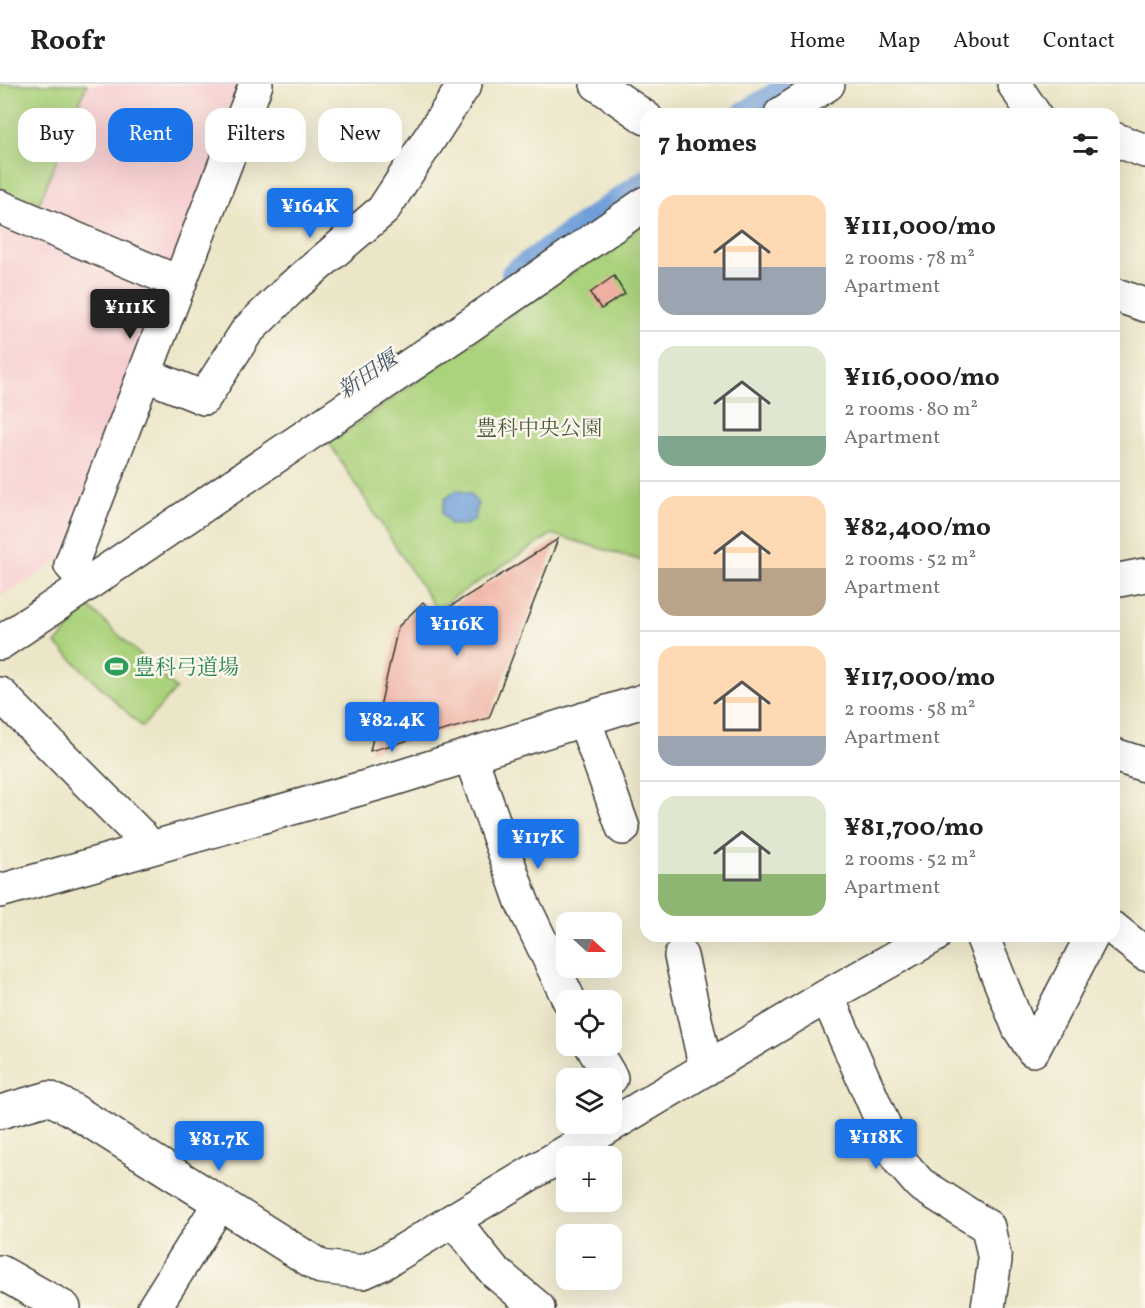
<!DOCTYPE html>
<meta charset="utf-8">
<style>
body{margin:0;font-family:Vollkorn,"Noto Serif JP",serif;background:#f2f2f2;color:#222;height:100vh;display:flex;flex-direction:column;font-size:22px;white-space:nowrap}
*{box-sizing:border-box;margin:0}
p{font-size:20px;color:#767676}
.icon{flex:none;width:33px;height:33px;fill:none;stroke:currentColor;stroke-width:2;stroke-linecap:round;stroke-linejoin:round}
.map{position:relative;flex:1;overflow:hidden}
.panel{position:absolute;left:640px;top:24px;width:480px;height:834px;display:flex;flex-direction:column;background:#fff;border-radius:18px;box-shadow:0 6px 24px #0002}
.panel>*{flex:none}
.top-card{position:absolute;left:18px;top:24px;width:532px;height:54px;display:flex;gap:12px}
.needle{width:39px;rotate:111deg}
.fabs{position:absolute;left:556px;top:828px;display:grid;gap:12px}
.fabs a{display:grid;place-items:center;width:66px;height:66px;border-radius:12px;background:#fff;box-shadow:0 6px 24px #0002;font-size:30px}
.price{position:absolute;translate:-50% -51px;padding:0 14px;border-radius:6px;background:#1a73e8;color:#fff;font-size:20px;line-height:39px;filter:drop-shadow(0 2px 3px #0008)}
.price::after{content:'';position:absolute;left:50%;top:36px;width:18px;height:14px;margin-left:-9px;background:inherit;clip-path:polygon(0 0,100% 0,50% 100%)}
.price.selected{background:#222;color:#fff}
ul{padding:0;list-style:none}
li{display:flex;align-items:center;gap:18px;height:150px;padding:0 18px}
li+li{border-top:2px solid #e0e0e0}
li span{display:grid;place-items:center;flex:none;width:168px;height:120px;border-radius:18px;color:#555}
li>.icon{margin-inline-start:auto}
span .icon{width:72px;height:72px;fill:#fffc;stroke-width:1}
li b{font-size:26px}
h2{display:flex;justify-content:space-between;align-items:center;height:72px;padding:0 18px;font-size:26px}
.chip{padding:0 21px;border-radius:18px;background:#fff;box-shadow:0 6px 24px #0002;font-size:21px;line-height:54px}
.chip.selected{background:#1a73e8;color:#fff}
header{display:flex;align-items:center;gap:36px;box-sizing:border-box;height:84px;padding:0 30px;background:#fff;border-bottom:2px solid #e0e0e0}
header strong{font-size:28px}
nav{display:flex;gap:33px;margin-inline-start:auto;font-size:21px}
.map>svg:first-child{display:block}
</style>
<header>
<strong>Roofr</strong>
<nav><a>Home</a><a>Map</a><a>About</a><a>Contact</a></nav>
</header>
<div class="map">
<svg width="1145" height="1224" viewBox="0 0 1145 1224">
<rect width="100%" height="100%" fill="#fbf7ec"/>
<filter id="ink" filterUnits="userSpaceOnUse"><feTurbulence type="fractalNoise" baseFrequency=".0167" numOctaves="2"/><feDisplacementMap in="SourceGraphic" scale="12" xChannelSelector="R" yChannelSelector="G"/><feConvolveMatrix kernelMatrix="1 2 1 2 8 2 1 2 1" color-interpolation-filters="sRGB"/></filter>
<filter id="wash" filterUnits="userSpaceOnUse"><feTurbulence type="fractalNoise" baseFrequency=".008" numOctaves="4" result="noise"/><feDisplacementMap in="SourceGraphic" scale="24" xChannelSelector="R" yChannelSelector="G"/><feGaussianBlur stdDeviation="1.35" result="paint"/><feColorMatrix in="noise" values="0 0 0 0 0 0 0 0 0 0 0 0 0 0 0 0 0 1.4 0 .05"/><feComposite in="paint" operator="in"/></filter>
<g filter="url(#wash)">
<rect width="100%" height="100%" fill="#ece6c8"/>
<path fill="#f7cfd1" d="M0,0H242L65,473L0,513Z"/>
<path fill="#abd27c" stroke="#64774c" stroke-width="1.5" d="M0,0H87L39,120L0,105Z
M646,137V478L552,450L436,525L329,359Z
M88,522L176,605L142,643L56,560Z"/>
<path fill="#709ed8" stroke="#465d7a" stroke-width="1.5" d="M457,406L470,410L478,420L475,435L464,442L450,440L442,429L445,415Z"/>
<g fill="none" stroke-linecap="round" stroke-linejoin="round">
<path stroke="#709ed8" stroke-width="26" d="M745,30L794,0
M514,190L646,98"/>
</g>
<g id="blocks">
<path fill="#efafa1" d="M614,192L625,210L601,225L590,209Z
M558,455L489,634L370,667L398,543L423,518L435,532Z"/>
</g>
</g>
<g filter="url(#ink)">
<use href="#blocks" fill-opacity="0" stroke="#3b3a36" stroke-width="1.5"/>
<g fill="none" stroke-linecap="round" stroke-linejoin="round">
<defs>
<path id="minor" d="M597,0L646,34
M1014,0L1034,30
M781,30L828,0
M1114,55L1145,67
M0,123L180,199
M1114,211L1122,213L1145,221
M144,290L204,314L247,247L291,204L383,126L465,0
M1114,497L1145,491
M88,500L71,481L256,0
M0,559L470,241L646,119
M0,610L141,752L150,764
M584,635L623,744
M470,671L522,818L569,916
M1114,671L1145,681
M0,807L387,697L646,616
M1114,845L1145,870
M982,852L1019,944L1033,966L1092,852
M681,872L706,985
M827,912L899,1076L920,1100L988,1143L995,1176L988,1224
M592,962L611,994
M0,1028L49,1014L71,1025L321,1183L363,1188L383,1179L453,1136L827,912L934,852
M453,1136L495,1188L538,1224
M0,1188L64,1224
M154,1224L220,1119"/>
</defs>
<use href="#minor" stroke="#3b3a36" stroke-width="36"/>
<use href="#minor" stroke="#fff" stroke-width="33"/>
</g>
</g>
<defs>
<symbol id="stadium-bare" viewBox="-9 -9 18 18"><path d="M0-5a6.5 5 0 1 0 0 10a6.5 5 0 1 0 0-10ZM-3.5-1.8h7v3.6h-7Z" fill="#2e9e5b" stroke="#fbf7ec" stroke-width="2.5" paint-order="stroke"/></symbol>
</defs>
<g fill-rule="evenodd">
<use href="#stadium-bare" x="100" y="566" width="33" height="33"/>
</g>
<g text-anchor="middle" stroke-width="5" stroke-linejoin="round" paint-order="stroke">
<g font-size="21" fill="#4e5c3e" stroke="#fbf7ec">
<text x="539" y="351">豊科中央公園</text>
</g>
<g font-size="21" fill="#27864d" stroke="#fbf7ec" text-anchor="start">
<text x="134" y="590">豊科弓道場</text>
</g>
<g font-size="22" font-style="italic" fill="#425671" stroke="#fbf7ec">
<text transform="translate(367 290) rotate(-34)" y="8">新田堰</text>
</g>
</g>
</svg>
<div class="fabs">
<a><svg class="needle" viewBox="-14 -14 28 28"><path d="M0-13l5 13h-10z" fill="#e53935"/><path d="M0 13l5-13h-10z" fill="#767676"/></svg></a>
<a><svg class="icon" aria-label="locate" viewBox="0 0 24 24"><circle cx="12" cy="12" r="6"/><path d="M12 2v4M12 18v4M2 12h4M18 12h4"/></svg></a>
<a><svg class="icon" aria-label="layers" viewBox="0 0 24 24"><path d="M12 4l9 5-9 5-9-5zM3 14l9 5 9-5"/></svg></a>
<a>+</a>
<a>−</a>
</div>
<b class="price" style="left:310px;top:155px">¥164K</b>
<b class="price selected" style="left:130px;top:256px">¥111K</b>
<b class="price" style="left:457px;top:573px">¥116K</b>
<b class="price" style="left:392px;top:669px">¥82.4K</b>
<b class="price" style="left:538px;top:786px">¥117K</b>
<b class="price" style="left:876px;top:1086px">¥118K</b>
<b class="price" style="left:219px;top:1088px">¥81.7K</b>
<div class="top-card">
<a class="chip">Buy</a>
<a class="chip selected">Rent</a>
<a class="chip">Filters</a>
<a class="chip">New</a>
</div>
<section class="panel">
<h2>7 homes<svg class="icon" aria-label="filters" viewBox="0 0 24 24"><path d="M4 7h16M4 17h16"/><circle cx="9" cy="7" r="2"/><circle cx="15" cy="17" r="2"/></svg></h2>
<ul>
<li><span style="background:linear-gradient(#ffd9b3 60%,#9aa5b1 0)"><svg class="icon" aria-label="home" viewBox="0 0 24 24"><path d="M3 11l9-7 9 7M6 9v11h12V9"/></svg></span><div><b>¥111,000/mo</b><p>2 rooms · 78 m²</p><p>Apartment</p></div></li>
<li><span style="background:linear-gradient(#dfe7d0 75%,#7fa58c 0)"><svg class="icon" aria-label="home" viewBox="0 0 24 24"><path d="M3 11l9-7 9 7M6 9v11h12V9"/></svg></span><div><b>¥116,000/mo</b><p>2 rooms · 80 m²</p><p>Apartment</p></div></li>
<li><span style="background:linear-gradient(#ffd9b3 60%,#b9a48a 0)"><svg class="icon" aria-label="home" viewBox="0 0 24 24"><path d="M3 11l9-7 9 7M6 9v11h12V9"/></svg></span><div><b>¥82,400/mo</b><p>2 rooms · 52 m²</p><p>Apartment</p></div></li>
<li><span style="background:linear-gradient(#ffd9b3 75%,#9aa5b1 0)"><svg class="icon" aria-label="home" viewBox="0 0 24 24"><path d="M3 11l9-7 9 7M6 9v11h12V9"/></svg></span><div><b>¥117,000/mo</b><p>2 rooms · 58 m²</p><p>Apartment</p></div></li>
<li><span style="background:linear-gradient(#dfe7d0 65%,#8fb573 0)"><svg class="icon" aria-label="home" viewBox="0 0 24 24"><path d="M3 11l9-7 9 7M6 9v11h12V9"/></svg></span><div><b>¥81,700/mo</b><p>2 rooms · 52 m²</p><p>Apartment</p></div></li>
</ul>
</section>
</div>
